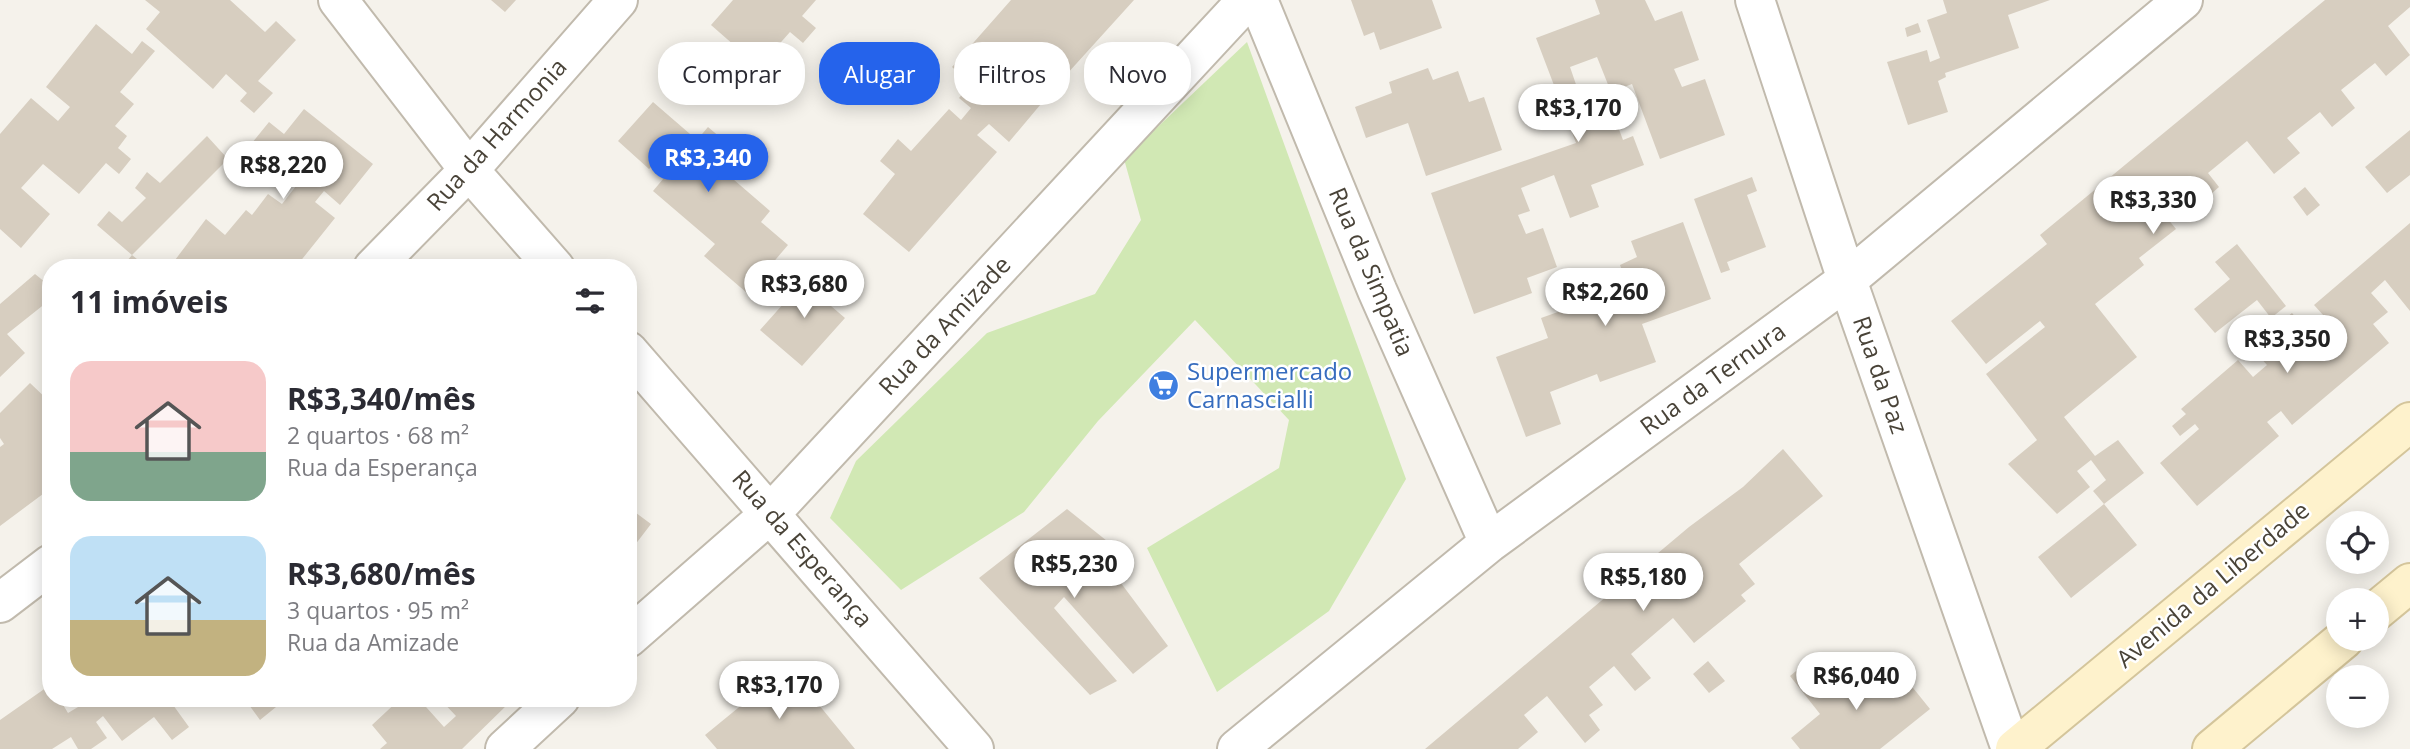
<!DOCTYPE html>
<html lang="pt">
<meta charset="utf-8">
<style>
body{margin:0;font-family:"Open Sans",sans-serif;background:#f7f7f7;color:#2b2b33;height:100vh;display:flex;flex-direction:column;font-size:26px;white-space:nowrap}
*{box-sizing:border-box;margin:0}
p{font-size:23px;color:#7c7c81}
.icon{flex:none;width:38px;height:38px;fill:none;stroke:currentColor;stroke-width:2;stroke-linecap:round;stroke-linejoin:round}
.map{position:relative;flex:1;overflow:hidden}
.details{position:absolute;left:42px;top:259px;width:595px;height:448px;display:flex;flex-direction:column;background:#fff;border-radius:28px;box-shadow:0 4px 18px #0003}
.details>*{flex:none}
.banner{position:absolute;left:658px;top:42px;width:665px;height:63px;display:flex;gap:14px}
.fabs{position:absolute;left:2326px;top:511px;display:grid;gap:14px}
.fabs a{display:grid;place-items:center;width:63px;height:63px;border-radius:50%;background:#fff;box-shadow:0 4px 18px #0003;font-size:35px}
.price{position:absolute;translate:-50% -60px;padding:0 16px;border-radius:24px;background:#fff;color:#222;font-size:23px;line-height:46px;filter:drop-shadow(0 2px 4px #0008)}
.price::after{content:'';position:absolute;left:50%;top:42px;width:21px;height:16px;margin-left:-10px;background:inherit;clip-path:polygon(0 0,100% 0,50% 100%)}
.price.active{background:#2563eb;color:#fff}
ul{padding:0;list-style:none}
li{display:flex;align-items:center;gap:21px;height:175px;padding:0 28px}
li span{display:grid;place-items:center;flex:none;width:196px;height:140px;border-radius:21px;color:#555}
li>.icon{margin-inline-start:auto}
span .icon{width:84px;height:84px;fill:#fffc;stroke-width:1}
li b{font-size:30px}
h2{display:flex;justify-content:space-between;align-items:center;height:84px;padding:0 28px;font-size:30px}
.tag{padding:0 24px;border-radius:28px;background:#fff;box-shadow:0 4px 18px #0003;font-size:24px;line-height:63px}
.tag.active{background:#2563eb;color:#fff}
.map>svg:first-child{display:block}
</style>
<div class="map">
<svg width="2410" height="749" viewBox="0 0 2410 749">
<rect width="100%" height="100%" fill="#f5f2eb"/>
<path fill="#d1e8b4" d="M1247,42L1406,479L1329,611L1217,692L1147,548L1279,468L1289,420L1195,320L1098,421L1024,512L901,590L830,518L856,461L987,333L1095,294L1141,220L1124,159Z"/>
<path fill="#d7cec0" d="M145,0H230L265,32L276,21L296,40L258,81L273,93L254,113L240,101L247,93L226,74L213,89L146,29L160,12Z
M491,0H516L505,12Z
M733,0H816L802,16L816,28L803,43L790,32L759,67L711,25Z
M1011,0H1134L1057,85L1034,64L1027,71L1051,92L1009,142L989,124L977,135L997,152L909,252L863,214L895,174L880,161L898,139L911,151L949,109L961,120L971,108L959,98L971,84L952,67Z
M1351,0H1432L1442,28L1380,50L1374,32L1364,36Z
M1595,0H1645L1655,21L1682,11L1699,60L1674,69L1682,87L1705,79L1725,135L1660,159L1632,84L1611,92L1597,57L1570,67L1582,102L1598,97L1607,119L1614,116L1623,140L1633,136L1644,165L1591,185L1599,207L1570,218L1554,175L1521,188L1530,211L1518,215L1526,234L1543,228L1557,267L1527,278L1532,293L1474,314L1431,193L1576,143L1536,38L1600,14Z
M1943,0H2050L2008,15L2019,48L1945,73L1946,77L1938,81L1948,112L1908,125L1887,62L1927,50L1930,62L1940,58L1927,20L1947,13Z
M2325,0H2410V7L2388,26L2410,55L2386,76L2375,63L2341,90L2355,108L2332,127L2320,112L2287,138L2300,153L2274,174L2247,141L2208,173L2219,187L2203,201L2188,183L2158,207L2176,229L2139,258L2144,265L2095,304L2137,357L2064,417L2095,456L2118,440L2144,473L2104,504L2093,491L2106,480L2091,460L2077,471L2090,487L2057,514L2008,464L2037,440L1986,374L2045,327L2040,321L1986,364L1951,321L2047,244L2040,235Z
M1918,23L1921,32L1907,37L1905,28Z
M96,24L132,54L142,41L155,51L120,92L134,104L115,126L127,136L118,148L131,159L119,174L106,163L79,194L43,164L21,188L50,214L21,248L0,229V134L31,98L58,121L70,107L46,87Z
M1428,68L1433,80L1458,71L1469,102L1484,97L1502,150L1426,176L1408,123L1366,138L1355,107L1392,93L1389,82Z
M653,102L697,140L708,127L741,155L726,173L770,211L761,222L788,245L747,293L704,256L715,244L653,191L674,166L662,156L649,169L618,141Z
M304,109L373,164L340,205L324,191L315,202L335,218L295,268H169L206,219L225,235L246,210L252,215L268,194L282,204L296,186L248,148L269,122L284,134Z
M2410,130V175L2387,193L2365,167Z
M207,136L228,159L132,255L148,268H121L132,255L97,225L109,211L122,222L146,198L135,188L147,172L160,183Z
M1752,177L1757,191L1747,195L1766,247L1727,262L1730,270L1721,273L1694,199Z
M2305,187L2320,205L2307,216L2293,197Z
M1683,222L1711,299L1642,324L1656,362L1600,382L1597,374L1550,392L1561,424L1526,437L1496,357L1548,338L1541,318L1628,287L1620,265L1637,257L1631,241Z
M2410,223V311L2385,280L2371,293L2388,312L2373,324L2389,343L2292,425L2281,411L2267,422L2279,436L2197,506L2160,463L2199,429L2195,424L2180,436L2172,426L2186,414L2181,409L2238,360L2253,377L2267,365L2251,347L2292,313L2306,330L2324,316L2314,305Z
M2237,244L2286,306L2271,318L2257,300L2215,333L2194,309L2230,279L2215,262Z
M817,266L831,278L817,294L845,318L802,366L760,330Z
M35,274L51,287V299L7,334L25,353L0,377V304Z
M30,383L51,403V488L0,526V447L4,444L0,438V413Z
M1783,449L1823,496L1739,564L1755,584L1741,595L1746,601L1694,643L1673,618L1631,654L1651,678L1635,691L1614,666L1589,687L1603,705L1589,715L1600,730L1585,743L1547,696L1524,715L1538,732L1518,749H1425L1689,527L1743,487Z
M2104,504L2137,545L2071,598L2038,557Z
M628,507L651,524L628,554Z
M1067,509L1112,545L1100,555L1168,646L1133,674L1064,597L1054,608L1117,681L1090,695L979,578Z
M1708,661L1725,681L1709,693L1693,674Z
M1807,662L1821,680L1833,670L1856,700L1897,668L1930,709L1880,749H1800L1791,738L1820,714L1790,676Z
M788,667L855,749H717L705,735Z
M50,685L51,698H59L68,713L83,704L79,698H168L189,727L172,740L154,717L122,741L103,716L96,722L107,738L91,749H78L71,737L52,749H0V720Z
M244,698H269L276,707L260,720Z
M401,698H418L444,727L456,716L439,698H514L462,749H380L387,743L372,725Z"/>
<g fill="none" stroke-linecap="round" stroke-linejoin="round">
<defs>
<path id="street" d="M338,0L469,170L555,268
M1258,0L1377,290L1489,543
M1755,0L1847,280L2011,749
M373,268L469,170L618,0
M628,351L974,749
M0,603L51,564
M628,638L771,513L1247,0
M505,749L560,698
M1237,749L1489,543L1847,280L2183,0"/>
<path id="secondary" d="M2376,611L2410,583
M2015,749L2410,422
M2212,749L2344,639"/>
</defs>
<use href="#street" stroke="#c1baad" stroke-width="42"/>
<use href="#secondary" stroke="#d4c59b" stroke-width="42"/>
<use href="#street" stroke="#fff" stroke-width="38"/>
<use href="#secondary" stroke="#fef2cc" stroke-width="38"/>
</g>
<defs>
<symbol id="supermarket-disc" viewBox="-11 -11 22 22"><circle r="9.5" fill="#3f7fe0" stroke="#fff"/><path d="M-6-5.5h2.5l.6 2H6L4.5 2H-2.5L-4.4-4H-6ZM-1.5 3.2a1.3 1.3 0 1 0 .1 0ZM3 3.2a1.3 1.3 0 1 0 .1 0Z" fill="#fff"/></symbol>
</defs>
<g fill-rule="evenodd">
<use href="#supermarket-disc" x="1146" y="368" width="35" height="35"/>
</g>
<g text-anchor="middle" stroke-width="5" stroke-linejoin="round" paint-order="stroke">
<g font-size="24" fill="#494338" stroke="#fff">
<text transform="translate(497 135) rotate(-48)" y="8">Rua da Harmonia</text>
<text transform="translate(1371 272) rotate(67)" y="8">Rua da Simpatia</text>
<text transform="translate(945 326) rotate(-47)" y="8">Rua da Amizade</text>
<text transform="translate(1880 375) rotate(71)" y="8">Rua da Paz</text>
<text transform="translate(1713 379) rotate(-36)" y="8">Rua da Ternura</text>
<text transform="translate(802 549) rotate(49)" y="8">Rua da Esperança</text>
<text transform="translate(2213 585) rotate(-40)" y="8">Avenida da Liberdade</text>
</g>
<g font-size="24" fill="#366cbe" stroke="#fff" text-anchor="start">
<text x="1187" y="380">Supermercado<tspan x="1187" dy="28">Carnascialli</tspan></text>
</g>
</g>
</svg>
<div class="fabs">
<a><svg class="icon" aria-label="locate" viewBox="0 0 24 24"><circle cx="12" cy="12" r="6"/><path d="M12 2v4M12 18v4M2 12h4M18 12h4"/></svg></a>
<a>+</a>
<a>−</a>
</div>
<b class="price" style="left:1578px;top:144px">R$3,170</b>
<b class="price active" style="left:708px;top:194px">R$3,340</b>
<b class="price" style="left:283px;top:201px">R$8,220</b>
<b class="price" style="left:2153px;top:236px">R$3,330</b>
<b class="price" style="left:804px;top:320px">R$3,680</b>
<b class="price" style="left:1605px;top:328px">R$2,260</b>
<b class="price" style="left:2287px;top:375px">R$3,350</b>
<b class="price" style="left:1074px;top:600px">R$5,230</b>
<b class="price" style="left:1643px;top:613px">R$5,180</b>
<b class="price" style="left:1856px;top:712px">R$6,040</b>
<b class="price" style="left:779px;top:721px">R$3,170</b>
<div class="banner">
<a class="tag">Comprar</a>
<a class="tag active">Alugar</a>
<a class="tag">Filtros</a>
<a class="tag">Novo</a>
</div>
<section class="details">
<h2>11 imóveis<svg class="icon" aria-label="filters" viewBox="0 0 24 24"><path d="M4 7h16M4 17h16"/><circle cx="9" cy="7" r="2"/><circle cx="15" cy="17" r="2"/></svg></h2>
<ul>
<li><span style="background:linear-gradient(#f6c9c9 65%,#7fa58c 0)"><svg class="icon" aria-label="home" viewBox="0 0 24 24"><path d="M3 11l9-7 9 7M6 9v11h12V9"/></svg></span><div><b>R$3,340/mês</b><p>2 quartos · 68 m²</p><p>Rua da Esperança</p></div></li>
<li><span style="background:linear-gradient(#bfe0f5 60%,#c2b280 0)"><svg class="icon" aria-label="home" viewBox="0 0 24 24"><path d="M3 11l9-7 9 7M6 9v11h12V9"/></svg></span><div><b>R$3,680/mês</b><p>3 quartos · 95 m²</p><p>Rua da Amizade</p></div></li>
</ul>
</section>
</div>
